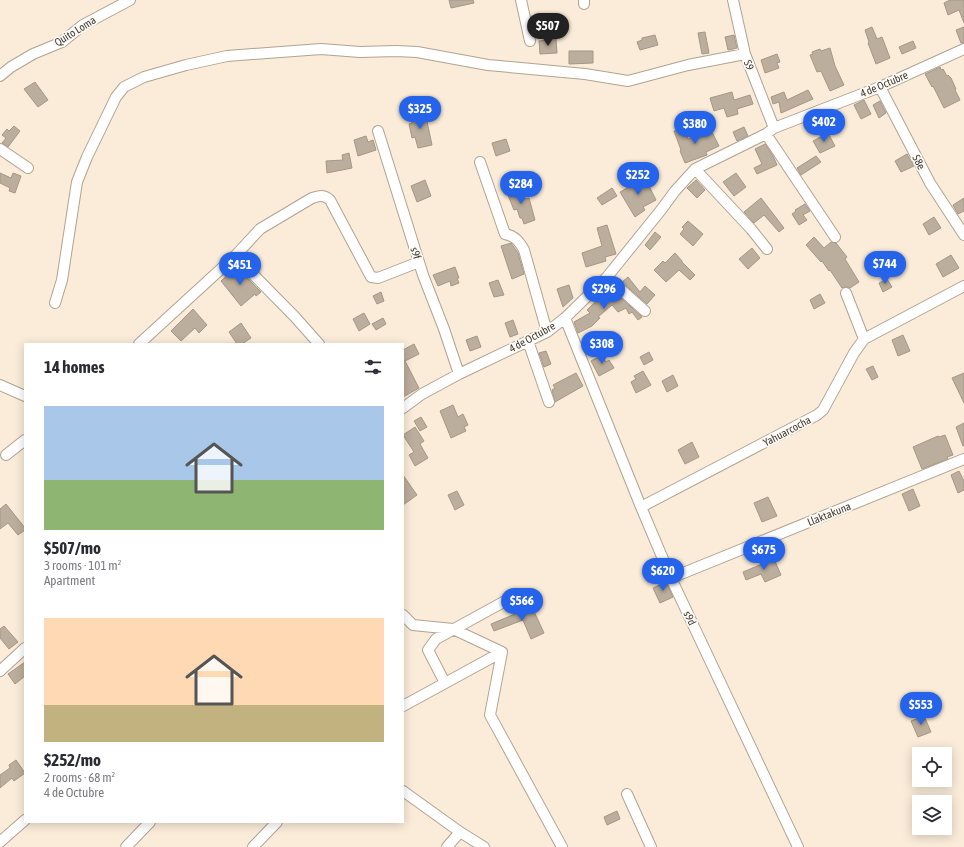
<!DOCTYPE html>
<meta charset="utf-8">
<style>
body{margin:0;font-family:"Asap Condensed",sans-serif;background:#f2f2f3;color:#2b2b33;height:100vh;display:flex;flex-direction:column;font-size:15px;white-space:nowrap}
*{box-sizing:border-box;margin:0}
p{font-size:13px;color:#7c7c81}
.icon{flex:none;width:22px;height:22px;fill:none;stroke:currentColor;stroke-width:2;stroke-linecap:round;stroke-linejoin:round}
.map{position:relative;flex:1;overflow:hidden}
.side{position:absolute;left:24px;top:343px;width:380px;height:480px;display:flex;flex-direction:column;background:#fff;border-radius:0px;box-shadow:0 2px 10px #0003}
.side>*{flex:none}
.tools{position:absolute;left:912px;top:747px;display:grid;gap:8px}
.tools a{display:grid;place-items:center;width:40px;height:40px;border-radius:0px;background:#fff;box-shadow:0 2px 10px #0003;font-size:20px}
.price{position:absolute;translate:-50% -34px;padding:0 9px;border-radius:14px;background:#2563eb;color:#fff;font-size:13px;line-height:26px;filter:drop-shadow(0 1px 2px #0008)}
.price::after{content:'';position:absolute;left:50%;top:24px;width:12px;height:9px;margin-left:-6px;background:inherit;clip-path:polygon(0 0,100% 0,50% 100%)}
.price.active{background:#222;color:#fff}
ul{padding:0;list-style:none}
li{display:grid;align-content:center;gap:8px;height:212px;padding:0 20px}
li span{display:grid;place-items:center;height:124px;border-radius:0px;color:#555}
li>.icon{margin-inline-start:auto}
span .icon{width:72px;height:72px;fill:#fffc;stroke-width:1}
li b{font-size:17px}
h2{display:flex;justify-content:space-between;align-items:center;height:48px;padding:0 20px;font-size:17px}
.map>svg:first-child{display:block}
</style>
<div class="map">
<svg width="964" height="847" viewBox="0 0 964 847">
<rect width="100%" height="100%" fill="#fbecd9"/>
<path fill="#bcae9c" stroke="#a59785" d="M449,0H473L474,3L451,8Z
M950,0H964V23L959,10L948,15L944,3Z
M872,27L877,39L882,37L890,58L876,64L868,43L869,42L865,30Z
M964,27V43H961L956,30Z
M705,32L709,53L702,54L698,33Z
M655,35L658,45L640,50L637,42L642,40V38Z
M734,35L737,48L728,50L725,37Z
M556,39L557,53L540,54L539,41Z
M913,41L916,48L902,54L899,47Z
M830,48L835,66L844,85L830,91L821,71L817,72L810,55L813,54L812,52L820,49L821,51Z
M569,51H593V63L569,64Z
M777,54L780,62L777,63L779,68L765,73L761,60Z
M940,67L941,70L943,69L947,76L948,75L951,78L956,89L955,90L960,100L944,108L933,86L932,87L925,74Z
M35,82L48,100L38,107L24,89Z
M808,90L813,99L781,113L779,102L773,104L771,97L784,92L787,100Z
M732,92L734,100L750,95L753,104L737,109L738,114L727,117L724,108L714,111L710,98Z
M864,100L871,114L861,119L854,105Z
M880,101L886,113L879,118L873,105Z
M425,112L432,145L418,148L415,137L412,138L409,124L412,123L411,115Z
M14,126L20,131L8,147L2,143L6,138L2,135L7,129L9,131Z
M744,127L748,136L737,141L733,132Z
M684,128L688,139L698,134L699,138L712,132L719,146L706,152L707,155L685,163L680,151L681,150L674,131Z
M828,133L835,146L820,153L813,141Z
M366,136L368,142L373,140L376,150L358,156L354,140Z
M506,139L510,151L496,156L492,143Z
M765,144L773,156L777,165L757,174L754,168L762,164L755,149Z
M349,153L352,168L327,173L326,161L343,160L342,155Z
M907,154L914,166L901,172L895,161Z
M816,156L821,162L801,175L797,168Z
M0,173L11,178L13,173L21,176L15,193L9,191L10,188L0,183Z
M736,173L746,187L734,196L723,182Z
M644,176L656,200L643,207L645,210L635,217L620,192L634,184L633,182Z
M425,180L431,196L417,202L411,186Z
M696,180L705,190L697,198L687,188Z
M518,186L523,199L529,198L535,220L524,224L522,218H520L517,209L514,210L506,190Z
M612,188L617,196L602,205L597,198Z
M761,198L784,228L779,232L764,215L754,223L744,212Z
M964,198V211L958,214L953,205Z
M805,204L810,211L803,215L807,220L799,225L792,214L796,211L795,210Z
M934,217L941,228L929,235L923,224Z
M688,221L703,234L693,246L680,234L684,229L682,227Z
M607,225L616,254L605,257L606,261L586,267L582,253L602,246L597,228Z
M655,232L661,237L650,250L645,245Z
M814,237L824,248L831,242L836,243L847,257L845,259L859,282L850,288L847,287L842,288L830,270L829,271L822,261L821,262L806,245Z
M511,243L518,253L524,274L512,279L501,246Z
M752,248L760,258L748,269L739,259Z
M675,253L682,261V262L695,275L690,280L679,270L666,282L654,270L663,261L665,263Z
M951,255L959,268L943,277L936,264Z
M236,267L261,292L256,296L255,294L241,306L221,281Z
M455,267L459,278H457L459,283L451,286L450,281L438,286L433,275Z
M628,277L640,292L645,286L655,295L647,304L622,282Z
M887,279L892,287L883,292L879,283Z
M498,280L504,295L494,297L489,283Z
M569,285L573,298L563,307L557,289Z
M610,288L642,317L638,320L632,312L629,314L626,308L618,312L612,305L598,317L600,318L592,326L578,333L574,322L590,313L587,310Z
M381,292L384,301L377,304L373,296Z
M820,294L825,303L814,309L810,300Z
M193,309L207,325L199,333L195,328L181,341L171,331Z
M364,313L370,324L359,331L353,319Z
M383,318L386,324L376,330L372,324Z
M513,320L518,334L510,337L505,323Z
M241,323L251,338L242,344H237L229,332Z
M903,335L910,351L898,356L892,340Z
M477,336L481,347L470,351L466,340Z
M596,338L601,347L594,351L589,342Z
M414,344L419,354L405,361L419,388L403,397V350Z
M546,351L551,364L544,367L539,353Z
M649,352L653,360L644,365L640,357Z
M602,355L606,362L609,360L614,368L599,376L591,361Z
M873,366L878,377L872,380L866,369Z
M643,371L651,385L636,393L631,382L636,379L634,376Z
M576,373L583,386L555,402L552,390L555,388L553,385Z
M964,373V403L952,378Z
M673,375L678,386L667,392L662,381Z
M453,405L458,417L463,414L468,425L464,427L466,431L451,438L440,411Z
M421,417L427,427L420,431L414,421Z
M964,423V446H963L956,427Z
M415,427L424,441L420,444L428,458L415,466L409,455L414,452L403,435Z
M945,435L953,455L947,457L948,459L922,469L913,447L938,436L939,437Z
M692,442L699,457L685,464L678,450Z
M959,471L964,481V490L958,493L951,475Z
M403,475L417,495L403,505Z
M913,489L920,506L909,511L902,494Z
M457,491L464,505L455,510L448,495Z
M768,497L777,516L762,522L754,503Z
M6,504L25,528V530L18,535L8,523L0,529V509Z
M774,559L781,575L765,582L761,574L746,580L743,572Z
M666,582L673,597L660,603L653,588Z
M532,607L544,633L531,639L523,620L494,631L491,624Z
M4,626L18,642L9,649L0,638V629Z
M25,662V676L15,684L8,674Z
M924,716L931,732L918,737L911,721Z
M16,760L25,773L14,781L12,778L0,788V775L10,768L9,765Z
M617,811L620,819L607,825L604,817Z"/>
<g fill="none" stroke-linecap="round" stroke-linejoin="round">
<defs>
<path id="minor" d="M521,0L530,41
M584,0V4
M733,0L745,54L774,128
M0,76L11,67L33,54L62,42L83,25L130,0
M880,87L930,183L964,235
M378,131L423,275L444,329L459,374
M766,134L835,237
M0,149L28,168
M480,162L505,234C515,236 519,241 524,250L547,332
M695,169L751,229L767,249
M235,256L295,317L319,344
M607,277L645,311
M846,293L864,339
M55,303L62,280L77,182L87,157L116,97L124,87L144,77L186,65L227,56L321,49L360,52L396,51L417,52L488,65L585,74L628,81L688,65L745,54
M565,318L641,507L671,578L798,847
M528,341L549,402
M139,344L235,256L260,229L312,198C319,196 323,194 330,200L371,277L378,278L419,262
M0,385L25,396
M403,408L422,394L459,374L547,332L565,318L607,277L661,210L675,191L695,169L766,134L774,128L880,87L964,49
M6,455L25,440
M641,507L817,415L823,410L854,353L864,339L964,286
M671,578L964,459
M403,615L413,625L453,629L502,652L490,715L562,847
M0,671L25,648
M445,683L428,650L436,639L507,600
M403,706L502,652
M403,791L460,832
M627,794L651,847
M0,842L25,820
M126,847L150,822
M253,847L277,822
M447,847L460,832L484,847"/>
</defs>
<use href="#minor" stroke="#b1a391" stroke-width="12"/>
<use href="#minor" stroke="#fff" stroke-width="10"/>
</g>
<g text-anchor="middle" stroke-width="3.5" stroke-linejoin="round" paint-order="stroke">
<g font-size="11" fill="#413b34" stroke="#fefbf7">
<text transform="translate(75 31) rotate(-32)" y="4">Quito Loma</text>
<text transform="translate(749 65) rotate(68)" y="4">S9</text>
<text transform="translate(884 84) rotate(-23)" y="4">4 de Octubre</text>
<text transform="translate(919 162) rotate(62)" y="4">S8e</text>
<text transform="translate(416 253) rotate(72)" y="4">s9f</text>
<text transform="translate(532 337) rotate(-29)" y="4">4 de Octubre</text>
<text transform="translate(787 431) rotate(-28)" y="4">Yahuarcocha</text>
<text transform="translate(829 514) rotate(-22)" y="4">Llaktakuna</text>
<text transform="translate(690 618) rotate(65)" y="4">s9d</text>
</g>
</g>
</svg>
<div class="tools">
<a><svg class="icon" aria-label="locate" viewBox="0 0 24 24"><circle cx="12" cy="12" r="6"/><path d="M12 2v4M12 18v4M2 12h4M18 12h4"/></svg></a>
<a><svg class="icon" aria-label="layers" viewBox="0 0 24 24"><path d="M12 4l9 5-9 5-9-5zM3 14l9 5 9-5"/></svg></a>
</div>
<b class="price active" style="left:548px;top:47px">$507</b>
<b class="price" style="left:420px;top:130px">$325</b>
<b class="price" style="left:824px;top:143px">$402</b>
<b class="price" style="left:695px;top:145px">$380</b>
<b class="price" style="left:638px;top:196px">$252</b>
<b class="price" style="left:521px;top:205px">$284</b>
<b class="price" style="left:885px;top:285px">$744</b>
<b class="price" style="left:240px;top:286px">$451</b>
<b class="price" style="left:604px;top:310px">$296</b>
<b class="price" style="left:602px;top:365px">$308</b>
<b class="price" style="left:764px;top:571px">$675</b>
<b class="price" style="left:663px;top:592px">$620</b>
<b class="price" style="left:522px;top:622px">$566</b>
<b class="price" style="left:921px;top:726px">$553</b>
<section class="side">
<h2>14 homes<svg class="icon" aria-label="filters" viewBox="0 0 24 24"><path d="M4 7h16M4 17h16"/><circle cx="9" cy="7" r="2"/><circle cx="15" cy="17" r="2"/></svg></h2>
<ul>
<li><span style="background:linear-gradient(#a9c7e8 60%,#8fb573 0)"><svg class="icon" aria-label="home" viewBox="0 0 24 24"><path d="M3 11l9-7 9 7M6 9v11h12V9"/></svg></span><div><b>$507/mo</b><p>3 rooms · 101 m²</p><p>Apartment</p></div></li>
<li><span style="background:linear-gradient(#ffd9b3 70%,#c2b280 0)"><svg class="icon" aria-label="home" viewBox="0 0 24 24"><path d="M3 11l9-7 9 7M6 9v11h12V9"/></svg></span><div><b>$252/mo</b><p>2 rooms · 68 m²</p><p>4 de Octubre</p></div></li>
</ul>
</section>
</div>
